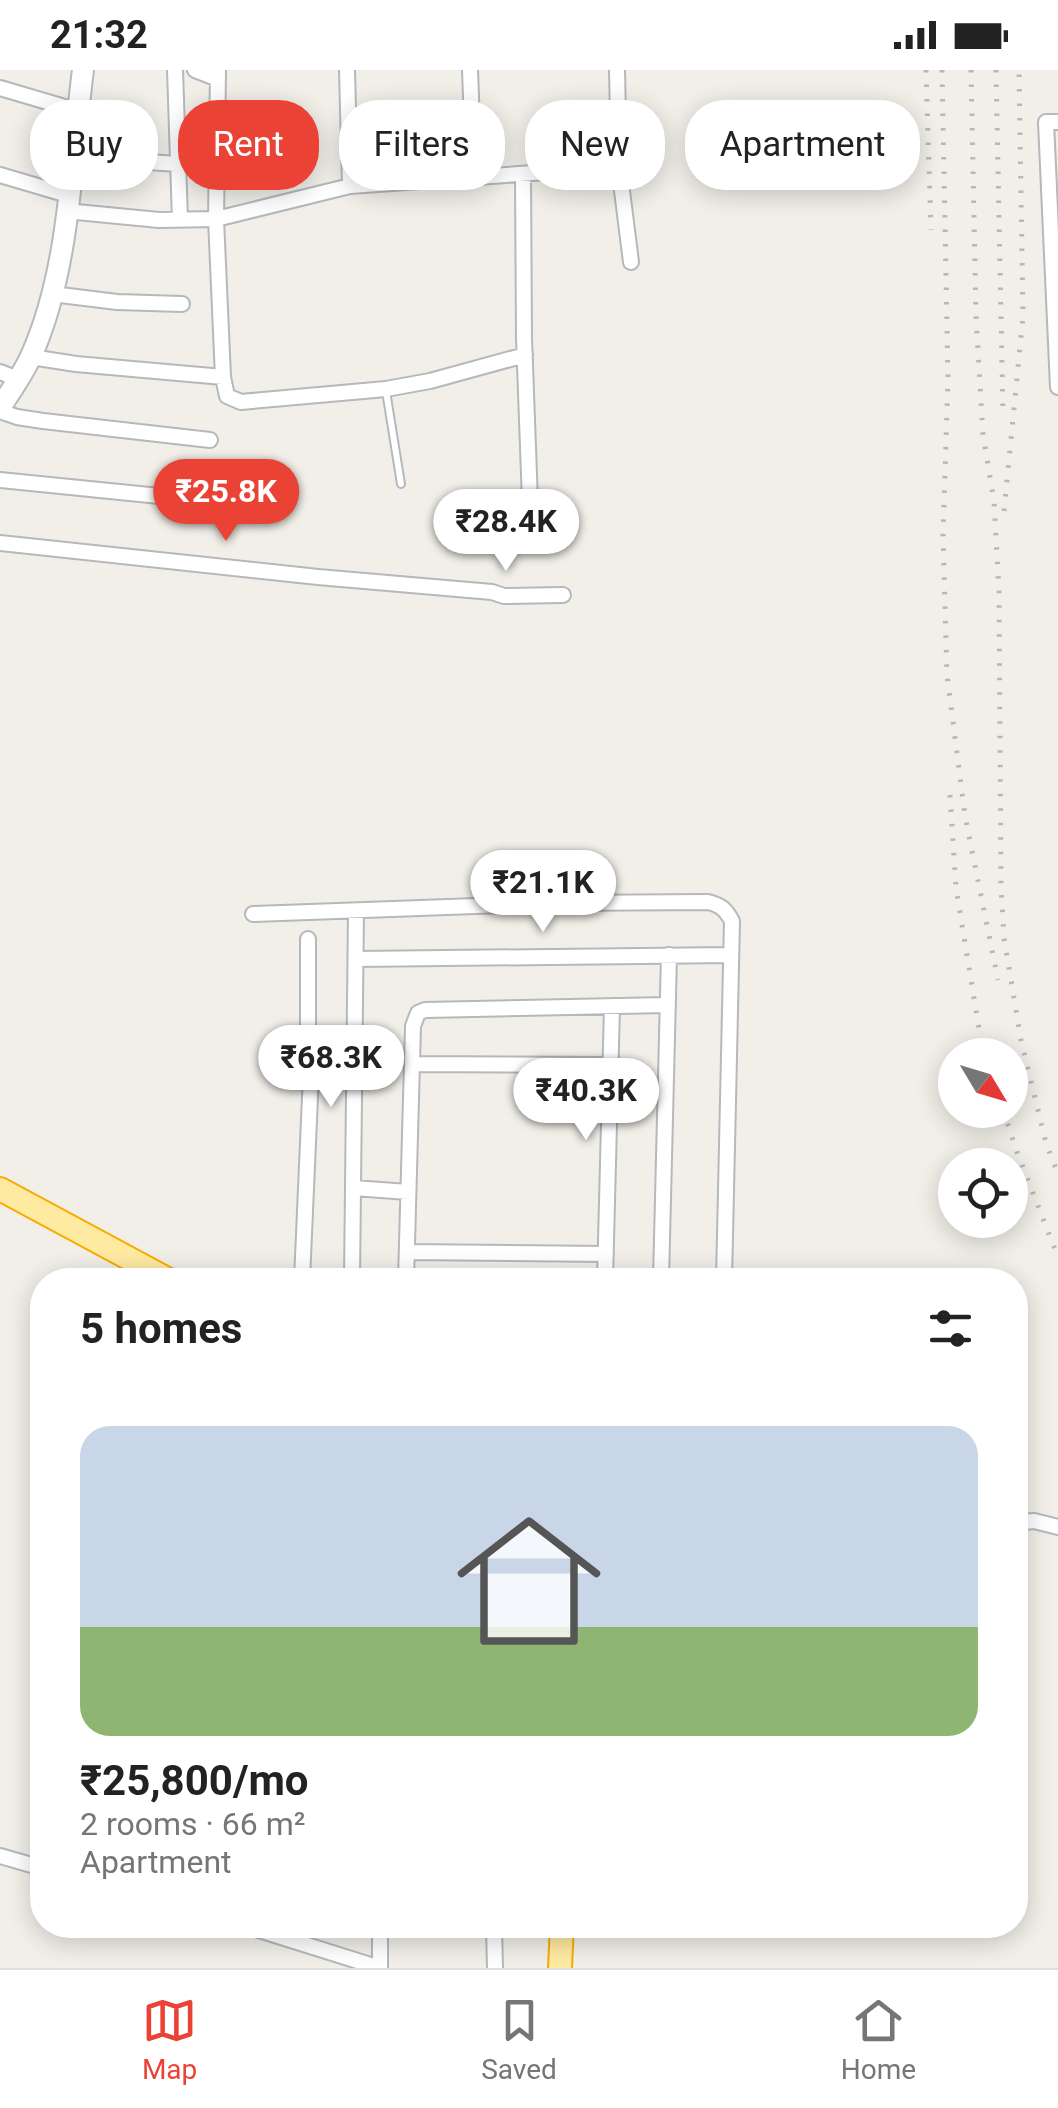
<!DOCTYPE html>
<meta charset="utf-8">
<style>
body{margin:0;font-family:Roboto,sans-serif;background:#f2f2f2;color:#222;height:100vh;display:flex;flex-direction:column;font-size:38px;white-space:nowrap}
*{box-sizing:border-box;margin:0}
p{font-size:32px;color:#767676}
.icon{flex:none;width:55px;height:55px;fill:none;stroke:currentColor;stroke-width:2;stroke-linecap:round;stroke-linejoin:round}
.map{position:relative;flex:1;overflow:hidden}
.panel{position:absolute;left:30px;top:1198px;width:998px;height:670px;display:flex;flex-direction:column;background:#fff;border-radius:40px;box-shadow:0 5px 25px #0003}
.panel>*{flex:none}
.hud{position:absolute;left:30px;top:30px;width:1000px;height:90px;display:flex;gap:20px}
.needle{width:65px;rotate:128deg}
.tools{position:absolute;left:938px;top:968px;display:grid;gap:20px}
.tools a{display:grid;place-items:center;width:90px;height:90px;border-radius:50%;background:#fff;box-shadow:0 5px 25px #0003;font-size:50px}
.price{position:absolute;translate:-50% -85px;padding:0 22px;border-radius:35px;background:#fff;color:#222;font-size:32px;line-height:65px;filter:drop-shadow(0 2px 5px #0008)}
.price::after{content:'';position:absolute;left:50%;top:60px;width:30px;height:22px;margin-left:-15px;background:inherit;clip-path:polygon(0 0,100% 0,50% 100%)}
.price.active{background:#ea4335;color:#fff}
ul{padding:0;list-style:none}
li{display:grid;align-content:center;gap:20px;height:530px;padding:0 50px}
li+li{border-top:2px solid #e0e0e0}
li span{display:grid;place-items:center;height:310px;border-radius:30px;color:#555}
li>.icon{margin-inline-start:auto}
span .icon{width:180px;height:180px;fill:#fffc;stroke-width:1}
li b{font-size:42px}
h2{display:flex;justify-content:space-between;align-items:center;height:120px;padding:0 50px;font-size:42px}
.chip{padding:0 35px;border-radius:40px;background:#fff;box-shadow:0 5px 25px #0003;font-size:35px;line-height:90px}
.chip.active{background:#ea4335;color:#fff}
.status{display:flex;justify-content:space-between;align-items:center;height:70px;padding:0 50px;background:#fff;direction:ltr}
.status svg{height:28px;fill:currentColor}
.dock{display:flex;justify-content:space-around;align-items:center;height:140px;border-top:2px solid #e0e0e0;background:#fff;font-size:28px;color:#767676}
.dock a{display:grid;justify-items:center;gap:5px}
.dock .active{color:#ea4335}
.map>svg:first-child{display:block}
</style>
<div class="status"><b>21:32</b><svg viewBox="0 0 49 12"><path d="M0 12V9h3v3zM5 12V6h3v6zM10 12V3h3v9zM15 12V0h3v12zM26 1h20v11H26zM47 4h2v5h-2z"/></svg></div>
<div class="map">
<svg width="1058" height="1898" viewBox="0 0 1058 1898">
<rect width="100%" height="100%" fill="#f1efe8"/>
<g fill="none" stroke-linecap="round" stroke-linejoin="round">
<defs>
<path id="service" d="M386,321L401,414
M1015,1740L1020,1736"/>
<path id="minor" d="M175,0L180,150
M195,0L218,9
M218,0L216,149L223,307L227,326L241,332L386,319L430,311L525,285
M347,0L350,116
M470,0L474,107
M617,0L619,97L631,192
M0,18L78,41
M1058,52H1046L1058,317
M72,87L178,94
M523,104L524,268L530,432
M0,105L68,125
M66,141L159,150L216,149L350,116L619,97
M52,224L117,232L182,234
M31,287L76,294L223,307
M0,302L18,309
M0,341L17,347L43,351L210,370
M0,410L209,431
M0,473L318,507L492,522L504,526L563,525
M253,844L560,833L708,832C721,835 726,840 732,851L724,1210
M356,889L731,885
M412,994L610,995
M354,1118L408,1122
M407,1182L606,1184
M302,1210L311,1004L308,972V869
M352,1210L356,841
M406,1210L413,956L418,943L425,940L668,935
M605,1210L612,936
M661,1210L669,885
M1015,1453L1034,1451L1058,1457
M0,1786L42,1798
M243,1855L380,1898V1855
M494,1855L495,1898"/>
<path id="secondary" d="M0,338C11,320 24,303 32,284C70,198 71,92 83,0"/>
<path id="trunk" d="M0,1119L169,1210
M560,1898L562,1855"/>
</defs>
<use href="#service" stroke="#b5b8bc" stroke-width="10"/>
<use href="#minor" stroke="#b5b8bc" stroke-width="18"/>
<use href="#secondary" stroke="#b6babf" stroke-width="24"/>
<use href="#trunk" stroke="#f9ab00" stroke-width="26"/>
<use href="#service" stroke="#fff" stroke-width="6"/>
<use href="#minor" stroke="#fff" stroke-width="14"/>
<use href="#secondary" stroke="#fff" stroke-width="20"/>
<use href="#trunk" stroke="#feeaa1" stroke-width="22"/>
<path stroke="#b6b7b8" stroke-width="5" stroke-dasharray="2.5 12" stroke-linecap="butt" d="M926,0L931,160
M942,0L948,309L943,465L947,605L965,746L998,910
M971,0L976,246L983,365L994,431L999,521L1001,814L1004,868L1021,970L1046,1073L1058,1104
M996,0L1003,343
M1004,441L1023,246L1019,0
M950,725L956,818L981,971L985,985
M1003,1040L1017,1082L1058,1187"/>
</g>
</svg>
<div class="tools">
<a><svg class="needle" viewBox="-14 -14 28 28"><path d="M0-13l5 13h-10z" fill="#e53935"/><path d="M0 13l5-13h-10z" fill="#767676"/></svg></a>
<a><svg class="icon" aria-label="locate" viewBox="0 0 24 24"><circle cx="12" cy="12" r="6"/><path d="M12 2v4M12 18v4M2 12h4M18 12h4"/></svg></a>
</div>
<b class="price active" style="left:226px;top:474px">₹25.8K</b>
<b class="price" style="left:506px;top:504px">₹28.4K</b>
<b class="price" style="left:543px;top:865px">₹21.1K</b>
<b class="price" style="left:331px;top:1040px">₹68.3K</b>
<b class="price" style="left:586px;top:1073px">₹40.3K</b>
<div class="hud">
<a class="chip">Buy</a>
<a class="chip active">Rent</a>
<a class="chip">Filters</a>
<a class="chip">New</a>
<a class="chip">Apartment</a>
</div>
<section class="panel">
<h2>5 homes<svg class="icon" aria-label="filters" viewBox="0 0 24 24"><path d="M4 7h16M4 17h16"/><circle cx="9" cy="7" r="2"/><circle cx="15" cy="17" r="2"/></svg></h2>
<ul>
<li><span style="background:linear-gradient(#c9d6e8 65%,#8fb573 0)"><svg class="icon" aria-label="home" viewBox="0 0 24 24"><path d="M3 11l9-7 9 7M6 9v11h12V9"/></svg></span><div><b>₹25,800/mo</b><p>2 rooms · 66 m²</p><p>Apartment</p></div></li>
</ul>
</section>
</div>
<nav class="dock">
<a class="active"><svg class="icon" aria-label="map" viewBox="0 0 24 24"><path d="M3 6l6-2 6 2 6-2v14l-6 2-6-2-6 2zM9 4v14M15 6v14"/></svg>Map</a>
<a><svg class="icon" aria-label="saved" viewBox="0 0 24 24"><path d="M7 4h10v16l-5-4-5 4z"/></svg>Saved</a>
<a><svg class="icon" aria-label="home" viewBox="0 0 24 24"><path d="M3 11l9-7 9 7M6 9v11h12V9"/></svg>Home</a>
</nav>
